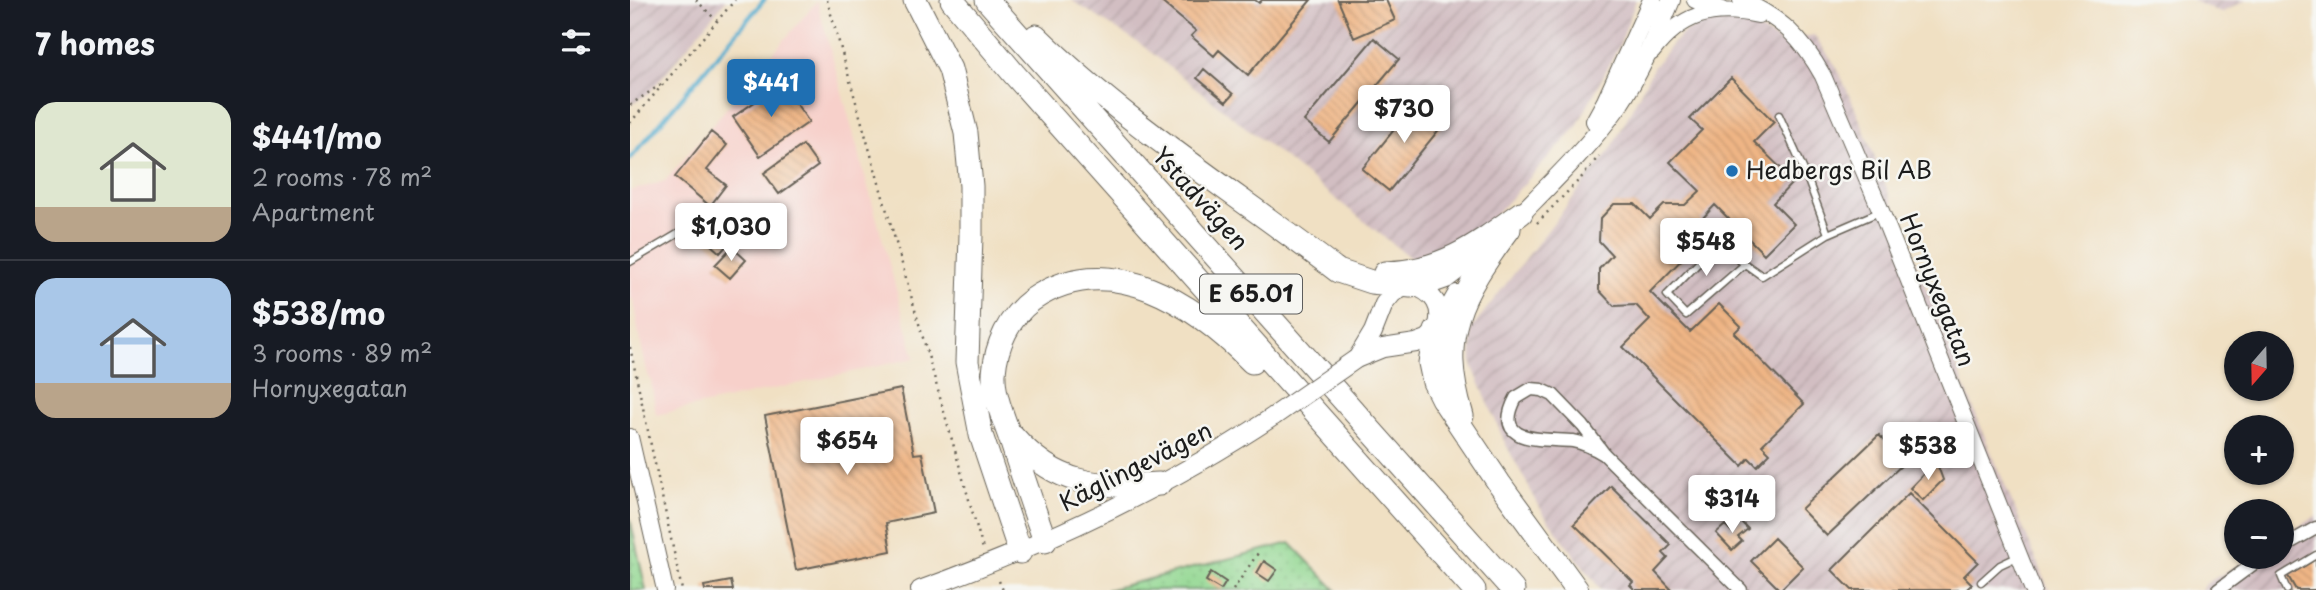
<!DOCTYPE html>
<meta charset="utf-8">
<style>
body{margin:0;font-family:"Playpen Sans",sans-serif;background:#242831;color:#f1f3f6;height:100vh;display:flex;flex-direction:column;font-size:26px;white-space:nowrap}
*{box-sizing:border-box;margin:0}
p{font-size:23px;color:#9ea1a6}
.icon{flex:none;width:38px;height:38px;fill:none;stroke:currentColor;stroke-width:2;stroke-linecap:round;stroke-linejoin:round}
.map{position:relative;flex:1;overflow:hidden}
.details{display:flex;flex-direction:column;background:#171b24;width:630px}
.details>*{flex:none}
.needle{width:46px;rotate:200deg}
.buttons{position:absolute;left:1594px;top:331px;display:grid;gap:14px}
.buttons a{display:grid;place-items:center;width:70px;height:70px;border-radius:50%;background:#171b24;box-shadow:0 2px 5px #0004;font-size:35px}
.price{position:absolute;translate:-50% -60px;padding:0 16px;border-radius:7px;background:#fff;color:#222;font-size:23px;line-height:46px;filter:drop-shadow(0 2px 4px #0008)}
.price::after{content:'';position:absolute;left:50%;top:42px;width:21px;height:16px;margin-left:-10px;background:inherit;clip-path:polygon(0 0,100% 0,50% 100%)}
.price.selected{background:#1f6fb2;color:#fff}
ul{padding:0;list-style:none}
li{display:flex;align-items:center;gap:21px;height:175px;padding:0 35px}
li+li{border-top:2px solid #363941}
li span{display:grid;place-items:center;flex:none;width:196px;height:140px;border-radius:21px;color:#555}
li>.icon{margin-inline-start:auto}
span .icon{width:84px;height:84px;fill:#fffc;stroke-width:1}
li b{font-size:30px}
h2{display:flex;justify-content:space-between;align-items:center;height:84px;padding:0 35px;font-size:30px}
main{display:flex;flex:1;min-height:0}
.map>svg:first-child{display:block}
</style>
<main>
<section class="details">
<h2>7 homes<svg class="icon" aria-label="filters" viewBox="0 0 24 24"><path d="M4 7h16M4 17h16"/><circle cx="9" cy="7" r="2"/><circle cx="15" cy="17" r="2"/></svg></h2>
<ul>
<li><span style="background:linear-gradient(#dfe7d0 75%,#b9a48a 0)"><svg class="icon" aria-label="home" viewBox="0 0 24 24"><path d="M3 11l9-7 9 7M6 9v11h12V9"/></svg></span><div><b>$441/mo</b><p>2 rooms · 78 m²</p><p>Apartment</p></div></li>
<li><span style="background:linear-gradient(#a9c7e8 75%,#b9a48a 0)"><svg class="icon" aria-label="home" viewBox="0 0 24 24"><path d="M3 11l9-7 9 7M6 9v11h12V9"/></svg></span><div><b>$538/mo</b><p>3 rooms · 89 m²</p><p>Hornyxegatan</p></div></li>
</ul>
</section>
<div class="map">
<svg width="1686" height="590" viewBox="0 0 1686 590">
<defs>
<pattern id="industrial-furrows" width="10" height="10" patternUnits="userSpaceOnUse" patternTransform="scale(1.75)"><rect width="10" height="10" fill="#d2bec2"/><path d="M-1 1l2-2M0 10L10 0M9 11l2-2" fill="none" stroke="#b4a3a6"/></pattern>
<pattern id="park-dots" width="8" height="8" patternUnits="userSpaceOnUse" patternTransform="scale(1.75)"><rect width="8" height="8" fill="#91d790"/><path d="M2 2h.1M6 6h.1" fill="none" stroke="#7cb87c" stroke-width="1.8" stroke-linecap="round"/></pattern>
<pattern id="building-back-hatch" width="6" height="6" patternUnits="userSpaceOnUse" patternTransform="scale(1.75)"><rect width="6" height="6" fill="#efb585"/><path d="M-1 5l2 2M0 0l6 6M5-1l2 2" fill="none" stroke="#cc9b72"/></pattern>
</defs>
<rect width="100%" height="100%" fill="#f6f6f2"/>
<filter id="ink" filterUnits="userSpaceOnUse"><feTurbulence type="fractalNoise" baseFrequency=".0143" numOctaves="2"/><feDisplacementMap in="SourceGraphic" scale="14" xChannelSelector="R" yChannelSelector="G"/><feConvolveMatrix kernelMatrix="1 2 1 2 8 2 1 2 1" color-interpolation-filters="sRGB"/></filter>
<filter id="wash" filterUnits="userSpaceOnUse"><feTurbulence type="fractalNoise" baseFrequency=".00686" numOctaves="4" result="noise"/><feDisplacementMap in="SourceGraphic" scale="28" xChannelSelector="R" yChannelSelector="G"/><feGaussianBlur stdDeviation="1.57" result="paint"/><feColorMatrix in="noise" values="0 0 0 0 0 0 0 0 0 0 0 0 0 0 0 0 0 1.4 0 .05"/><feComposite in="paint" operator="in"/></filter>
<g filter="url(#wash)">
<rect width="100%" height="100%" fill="#f0e0c3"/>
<path fill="#f7d0ca" d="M187,1L285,358L26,415L21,380L18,375L9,336L3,300L0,297V191L35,181Z"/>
<path fill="url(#industrial-furrows)" d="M0,0H96L19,93L0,105Z
M441,0H1006L990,44L946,128L851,230L788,264L513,46Z
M1561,0H1617L1591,13Z
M1090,18L1105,20L1121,25L1151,42L1184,35L1206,66L1226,110L1354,435L1419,590H971L913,513L875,443L842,365L841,329L981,149L1023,68L1042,44L1055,32L1075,21Z
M1686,516V590H1571L1577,583L1621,557L1652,556V537Z"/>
<path fill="url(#park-dots)" stroke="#567a56" stroke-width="2" d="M0,518L16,590H0Z
M660,543L706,590H476Z"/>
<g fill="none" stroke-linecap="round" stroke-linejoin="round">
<path stroke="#4fabcd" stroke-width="4.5" d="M0,159L134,0"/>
</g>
<g id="blocks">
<path fill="url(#building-back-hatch)" d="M529,0H625L629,3L632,0H681L618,75L589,50L584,56L561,36L566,31Z
M708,0H756L765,20L724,38Z
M744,38L769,59L699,142L674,121Z
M574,69L603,94L596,102L567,78Z
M1101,78L1144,122L1124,142L1164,181L1143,203L1164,224L1134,254L1085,205L1071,220L1070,241L1020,292L1060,332L1089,304L1111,326L1104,333L1174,404L1132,445L1140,453L1127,466L1119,458L1112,466L993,347L1020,320L1006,305L984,306L969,290V269L982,255L969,241L970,219L984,204H1005L1020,219L1034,205H1055L1070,191L1040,162L1072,130L1060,119Z
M152,83L179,122L130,156L103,117Z
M789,99L816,121L759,191L732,169Z
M81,132L97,145L77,170L96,185L80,206L45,177Z
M173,145L188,166L149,194L134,173Z
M96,209L115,225L90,253L72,237Z
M102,247L116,260L100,278L85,265Z
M271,389L284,454L292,453L304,513L256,523L261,551L166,570L135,416Z
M1249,435L1275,462L1197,536L1171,509Z
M1306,461L1313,480L1293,500L1280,488Z
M981,486L1041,545L1033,553L1038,558L1025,572L1042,590H1005L1000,585L1003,582L944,524Z
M1279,493L1348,562L1334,576L1342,584L1336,590H1222L1202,570Z
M1110,521L1118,529L1108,537L1112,541L1102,550L1086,533L1095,525L1101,531Z
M1144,538L1173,567L1150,590L1121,561Z
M1686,559V590H1666L1658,576Z
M634,561L647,570L639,581L627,573Z
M581,572L596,582L591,590L576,581Z
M101,581L103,590H75L74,586Z"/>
</g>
</g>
<g filter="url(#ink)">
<use href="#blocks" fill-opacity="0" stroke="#666156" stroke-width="2"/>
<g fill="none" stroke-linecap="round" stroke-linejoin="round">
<defs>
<path id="service" d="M1149,115L1176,175L1198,234L1249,212
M0,262L71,220
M1115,264L1056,315L1037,295L1087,244L1132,276L1198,234
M1351,582L1370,565L1387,557
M1657,590L1651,576L1686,555"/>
<path id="minor" d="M974,454C964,448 955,443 943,441C918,438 860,447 886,398L901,389L912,390L923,395L953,426L974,454L1111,590
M1652,547L1686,528
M1588,590L1634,556"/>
<path id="tertiary" d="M1065,0L1093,10
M1111,0C1151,18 1172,38 1193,76L1251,211L1403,590
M1022,52C1051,14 1082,5 1128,15
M0,437L35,590"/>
<path id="secondary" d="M965,121L976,101L1022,0
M883,222C919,185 958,148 988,106C1010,73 1026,36 1041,0
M783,286C804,292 814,308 807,328
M728,357L743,332L754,304L763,293L775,287L799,285L816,279L858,247
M726,359L753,348L786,343L797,339L806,331L827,294
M290,590C411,546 536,488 644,416"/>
<path id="motorway" d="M285,0L320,69L336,133L341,186V235L337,362L351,435L390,552
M322,0L384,74L844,590
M357,0L883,590
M406,36C497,125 607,194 708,271L741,282L781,286
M755,273C812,272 847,245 891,213
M806,331L800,363L804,382L812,398L869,483L947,590
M832,416C807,334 830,295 879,229
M383,436C427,487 466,487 529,484
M415,541C403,507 392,474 381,440C374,419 363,396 364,373C366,345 379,317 402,300C480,246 566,305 622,362"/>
</defs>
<use href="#service" stroke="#666156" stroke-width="9"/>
<use href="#minor" stroke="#666156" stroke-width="15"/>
<use href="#tertiary" stroke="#666156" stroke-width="18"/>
<use href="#secondary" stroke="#666156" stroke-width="20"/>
<use href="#motorway" stroke="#666156" stroke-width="25"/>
<path stroke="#666156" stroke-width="2.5" stroke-dasharray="2 5" stroke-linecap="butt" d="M66,0L87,21
M197,0L353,549
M0,105L33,83
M0,123L105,0
M907,223L951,178L969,156
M0,347L52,590
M369,581L373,590
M603,590L630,550"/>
<use href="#service" stroke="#fff" stroke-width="6"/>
<use href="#minor" stroke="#fff" stroke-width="12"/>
<use href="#tertiary" stroke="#fff" stroke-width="16"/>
<use href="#secondary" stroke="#fff" stroke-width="18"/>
<use href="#motorway" stroke="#fff" stroke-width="23"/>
<defs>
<path id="secondary-bridge" d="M644,416L726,359"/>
</defs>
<use href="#secondary-bridge" stroke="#666156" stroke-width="20" stroke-linecap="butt"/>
<use href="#secondary-bridge" stroke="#fff" stroke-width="18"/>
</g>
</g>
<circle fill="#1f6fb2" stroke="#f6f6f2" stroke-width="2.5" cx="1102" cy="171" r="7"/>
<g text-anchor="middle" stroke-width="5" stroke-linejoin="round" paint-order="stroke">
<rect fill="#f6f6f2" stroke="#5d5d5c" stroke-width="2" x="570" y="274.5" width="102" height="39" rx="5"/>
<g font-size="23" font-weight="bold" fill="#1c1c1c">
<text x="621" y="302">E 65.01</text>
</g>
<g font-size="24" fill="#1c1c1c" stroke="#f6f6f2" text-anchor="start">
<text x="1116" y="179">Hedbergs Bil AB</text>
</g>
<g font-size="24" fill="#1c1c1c" stroke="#f6f6f2">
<text transform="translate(570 199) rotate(48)" y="8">Ystadvägen</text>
<text transform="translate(1307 290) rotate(68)" y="8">Hornyxegatan</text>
<text transform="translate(506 467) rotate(-27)" y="8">Käglingevägen</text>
</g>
</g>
</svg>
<div class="buttons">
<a><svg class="needle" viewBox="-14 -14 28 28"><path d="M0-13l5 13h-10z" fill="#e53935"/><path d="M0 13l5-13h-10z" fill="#9ea1a6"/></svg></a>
<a>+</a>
<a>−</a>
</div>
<b class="price selected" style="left:141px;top:119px">$441</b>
<b class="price" style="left:774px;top:145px">$730</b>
<b class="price" style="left:101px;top:263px">$1,030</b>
<b class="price" style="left:1076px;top:278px">$548</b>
<b class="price" style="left:217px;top:477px">$654</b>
<b class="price" style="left:1298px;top:482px">$538</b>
<b class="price" style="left:1102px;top:535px">$314</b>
</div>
</main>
